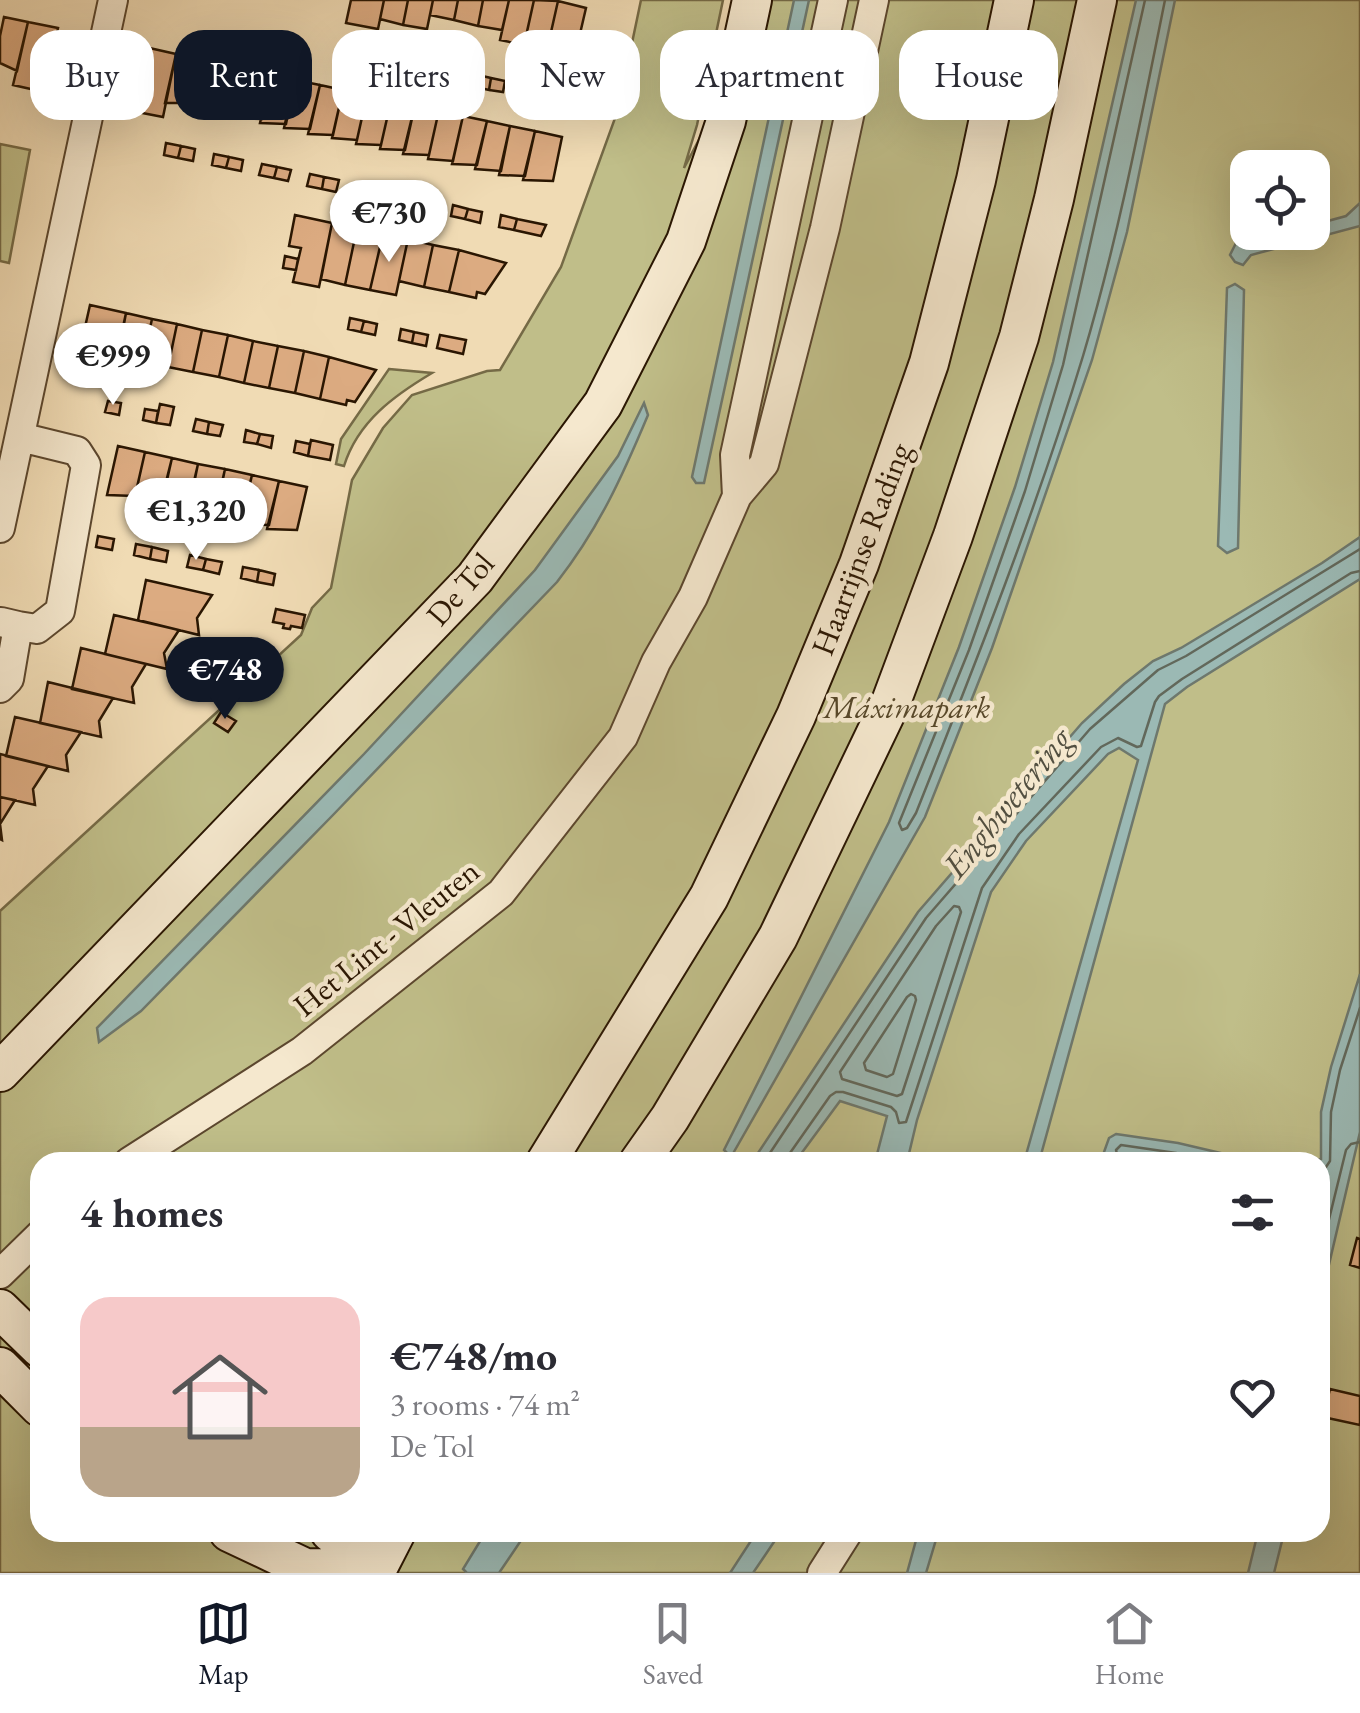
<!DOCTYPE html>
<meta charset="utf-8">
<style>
body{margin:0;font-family:"EB Garamond",serif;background:#f7f7f7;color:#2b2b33;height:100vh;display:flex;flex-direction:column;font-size:38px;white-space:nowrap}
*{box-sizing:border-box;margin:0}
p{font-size:32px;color:#7c7c81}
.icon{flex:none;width:55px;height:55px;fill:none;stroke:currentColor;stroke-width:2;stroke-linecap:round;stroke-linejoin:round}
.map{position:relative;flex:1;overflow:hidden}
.drawer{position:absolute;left:30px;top:1152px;width:1300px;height:390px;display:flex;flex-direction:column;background:#fff;border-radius:30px;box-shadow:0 10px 40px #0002}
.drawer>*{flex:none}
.hud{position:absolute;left:30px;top:30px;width:1300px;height:90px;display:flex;gap:20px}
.controls{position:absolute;left:1230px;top:150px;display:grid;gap:20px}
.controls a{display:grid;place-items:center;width:100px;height:100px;border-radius:20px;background:#fff;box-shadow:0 10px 40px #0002;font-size:50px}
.price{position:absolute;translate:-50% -85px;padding:0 22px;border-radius:35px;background:#fff;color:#222;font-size:32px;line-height:65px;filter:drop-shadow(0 2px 5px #0008)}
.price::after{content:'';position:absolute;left:50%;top:60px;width:30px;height:22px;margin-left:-15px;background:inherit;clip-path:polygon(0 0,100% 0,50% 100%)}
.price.active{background:#111827;color:#fff}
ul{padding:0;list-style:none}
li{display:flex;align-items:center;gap:30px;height:250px;padding:0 50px}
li+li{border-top:2px solid #e1e1e2}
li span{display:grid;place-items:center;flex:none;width:280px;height:200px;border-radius:30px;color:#555}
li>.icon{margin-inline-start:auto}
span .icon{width:120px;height:120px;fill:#fffc;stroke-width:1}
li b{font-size:42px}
h2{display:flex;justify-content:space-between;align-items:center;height:120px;padding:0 50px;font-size:42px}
.chip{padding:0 35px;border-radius:30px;background:#fff;box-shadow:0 10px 40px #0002;font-size:35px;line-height:90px}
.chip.active{background:#111827;color:#fff}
.tab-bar{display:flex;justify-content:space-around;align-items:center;height:140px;border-top:2px solid #e1e1e2;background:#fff;font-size:28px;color:#7c7c81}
.tab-bar a{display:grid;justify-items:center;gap:5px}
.tab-bar .active{color:#111827}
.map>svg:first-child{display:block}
</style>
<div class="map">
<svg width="1360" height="1573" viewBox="0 0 1360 1573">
<rect width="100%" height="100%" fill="#f0dbb4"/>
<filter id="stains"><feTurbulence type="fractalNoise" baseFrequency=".002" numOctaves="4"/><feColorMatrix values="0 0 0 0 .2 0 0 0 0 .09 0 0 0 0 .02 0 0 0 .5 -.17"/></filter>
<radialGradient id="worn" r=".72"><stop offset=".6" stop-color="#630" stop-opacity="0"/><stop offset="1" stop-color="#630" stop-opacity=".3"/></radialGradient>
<path fill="#c0be89" stroke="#756a46" stroke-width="2.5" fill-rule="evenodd" d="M641,0H723L697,125L684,168L703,132L733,0H1360V1573H0V911L301,635L312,608L331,588L352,480L383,428L412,395L487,371L500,370L561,267L618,110ZM1248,168H1312V232H1248ZM40,1162H1320V1532H40Z
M0,144L30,150L9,263L0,261Z
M389,369L432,373C395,395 358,421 344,466L336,464L341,439Z"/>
<path fill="#9bb9b4" stroke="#6e786d" stroke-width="2.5" d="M794,0H809L704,483H696L692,477Z
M1136,0H1175L1127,232L1092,360L992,648L925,817L731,1157L724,1150L889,822L959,647L1015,487L1053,362Z
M1360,203V226L1251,255L1243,265L1235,262L1230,255L1236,243L1280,233L1312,232L1313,225L1346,216Z
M1235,284L1244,290L1238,548L1227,553L1218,546L1227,288Z
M644,403L648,415C622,477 599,528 557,582L333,815L141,1011L99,1042L97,1028L364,754L535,570L618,456Z
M1360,537V579L1187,687L1165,704L1039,1162H1024L1138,760L1119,748L1108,754L1026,841L991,892L917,1120L907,1162H875L887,1116L840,1101L795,1162H752L918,912L1082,723L1124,684L1153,661L1181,648L1322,563Z
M1360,974V1132L1320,1303V1162H1310L1321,1159V1112L1331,1067Z
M1116,1134L1178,1143L1259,1162H1111L1104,1152L1109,1138Z
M1258,1532L1284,1533L1274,1573H1248Z
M485,1533H526L499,1573H467L463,1569Z
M756,1533H780L753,1573H730Z
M918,1533H938L926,1573H907Z"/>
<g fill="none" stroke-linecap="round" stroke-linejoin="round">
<path stroke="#62685b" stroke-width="2.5" d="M1145,0L1063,365L1025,491L969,650L899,823L902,830L907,828L916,813C976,662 1036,511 1083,356C1118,239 1141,119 1165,0
M954,906L959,907L961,912L902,1094L897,1096L842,1079L840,1072L936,926Z
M911,994L915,996L916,1000L893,1074L887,1077L866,1070L864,1063L907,997Z
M764,1162L926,918L1090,729L1158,670L1186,656L1360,549
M788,1162L790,1153L830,1096L836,1092H843L891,1107L896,1112L899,1123L906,1122L982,888L1019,834L1101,747L1118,738L1137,747L1141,746L1155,702L1159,696L1182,679L1351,573L1360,571
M1119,1162L1116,1150L1121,1145L1176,1153L1216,1162
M1320,1170L1326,1167L1330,1161L1331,1112L1340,1070L1360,1008
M1320,1256L1346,1150L1351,1144L1360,1142"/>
</g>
<path fill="#dcab81" stroke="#2a1602" stroke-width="2.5" d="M351,0H384L378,29L346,23Z
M384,0H408L403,25L380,19Z
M408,0H433L427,29L403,25Z
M433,0H458L454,20L430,15Z
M458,0H483L478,26L454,20Z
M483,0H509L502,30L478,26Z
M509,0H534L524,45L500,40Z
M534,0L558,1L547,50H549L548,55L523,50Z
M558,1L586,8L576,51L547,50Z
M4,17L28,22L17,71L0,63V36Z
M28,22L58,28L44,92L13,85Z
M145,47L176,54L163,117L132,111Z
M176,54L200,59L190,103H165Z
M382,55L396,58L393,69L380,66Z
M396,58L409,60L407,72L393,69Z
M200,59L224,64L214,109L188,108Z
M224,64L248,69L238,114L212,113Z
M430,65L444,68L441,79L428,77Z
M248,69L271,75L262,119L236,118Z
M271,75L295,80L286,124L260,123Z
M478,75L491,78L489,90L476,87Z
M491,78L505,81L503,92L489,90Z
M295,80L320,85L310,129L284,128Z
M320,85L343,90L333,135L308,134Z
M526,86L541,89L538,100L523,97Z
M541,89L555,92L553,104L538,100Z
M343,90L367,95L357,140L332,138Z
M367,95L391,101L381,145L356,144Z
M391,101L415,105L405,150L380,149Z
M415,105L439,110L429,155L403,154Z
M439,110L463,116L453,161L428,159Z
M463,116L487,121L477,165L452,164Z
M487,121L510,126L501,171L475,169Z
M510,126L535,131L525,176L499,175Z
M535,131L562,137L553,181L523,180Z
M166,143L181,146L178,158L164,155Z
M181,146L195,149L193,161L178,158Z
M214,154L229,157L226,168L212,165Z
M229,157L243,160L241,171L226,168Z
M262,164L277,167L274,178L259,175Z
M277,167L291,170L288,181L274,178Z
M310,174L324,177L322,189L307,186Z
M324,177L339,180L336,192L322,189Z
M358,184L372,187L370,199L355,196Z
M372,187L387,191L384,202L370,199Z
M405,195L420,198L417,209L403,206Z
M420,198L434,201L432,212L417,209Z
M453,205L468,209L465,219L451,216Z
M468,209L482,212L480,223L465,219Z
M295,215L332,223L319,287L293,282L301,248L289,246Z
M501,215L517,219L514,230L499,227Z
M517,219L546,225L541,236L514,230Z
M332,223L357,228L345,285L321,279Z
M357,228L383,234L370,290L345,285Z
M383,234L408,239L396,295L370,290Z
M408,239L433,245L424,287L399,281Z
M433,245L459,250L449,292L424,287Z
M459,250L506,263L485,294L477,292L476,298L449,292Z
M285,256L298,259L296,270L283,268Z
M90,305L126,313L114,378L88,372L95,339L83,336Z
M126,313L152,319L143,361L117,355Z
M350,318L364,321L361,332L348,329Z
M152,319L177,324L168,367L143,361Z
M364,321L377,324L375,335L361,332Z
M177,324L202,330L193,372L168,367Z
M401,329L414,332L412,343L399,340Z
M202,330L228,335L219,377L193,372Z
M414,332L428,335L426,346L412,343Z
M228,335L253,341L244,383L219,377Z
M440,335L466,340L463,354L437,348Z
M253,341L278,346L269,388L244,383Z
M278,346L304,351L295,393L269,388Z
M304,351L329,357L320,399L295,393Z
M329,357L376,370L355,402L347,400L346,405L320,399Z
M108,401L121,403L119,415L105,412Z
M160,404L174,407L170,425L156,423Z
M145,409L158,411L156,423L143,420Z
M196,419L209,422L207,434L193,431Z
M209,422L223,425L220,436L207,434Z
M246,430L260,434L257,444L244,442Z
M260,434L273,436L271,448L257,444Z
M311,440L333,445L330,460L308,456Z
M296,441L310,444L308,456L294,452Z
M118,446L145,452L135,496L107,495Z
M145,452L172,458L162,502L134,501Z
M172,458L198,464L189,508L160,506Z
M198,464L225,469L216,513L187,512Z
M225,469L252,475L242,519L214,518Z
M252,475L279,481L269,525L240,524Z
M279,481L307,487L297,530L267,529Z
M98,536L114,539L112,550L96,547Z
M136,544L152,547L150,559L134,555Z
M152,547L168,551L166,562L150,559Z
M190,555L206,559L203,570L187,567Z
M206,559L222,562L219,574L203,570Z
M243,567L259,570L257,582L241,578Z
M259,570L275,574L273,585L257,582Z
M146,580L212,595L197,618L199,635L138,620Z
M276,609L305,615L302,628L291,626L290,629L283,628L284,624L273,622Z
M114,615L179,630L164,653L167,669L105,654Z
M81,648L146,664L132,687L134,703L72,689Z
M48,682L113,698L99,721L101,737L40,723Z
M221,712L236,721L228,732L214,723Z
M15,717L81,732L66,755L68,771L6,756Z
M0,754L48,766L33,789L35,805L0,797Z
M0,797L15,800L0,824L2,840L0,839Z
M1357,1238L1360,1239V1268L1350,1265Z
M1330,1389L1360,1396V1425L1323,1417Z"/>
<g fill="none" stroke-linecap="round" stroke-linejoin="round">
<defs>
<path id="street" d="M737,496L735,455L833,0
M0,528L113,0
M18,626L37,629L60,611L86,465L77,451L20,437
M0,688L9,679L18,626L1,622
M129,1162L302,1051L501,893L623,737L656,662L693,597L737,496L764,464L825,228L874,0
M0,1274L40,1235
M822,1573L848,1532"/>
<path id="secondary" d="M0,1072L475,578L603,404L686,241L726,121L752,0
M546,1162L709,897L796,716L859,564L929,363L976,180L1014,0
M639,1162L670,1118L778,937L891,702L953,536L1019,337L1054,199L1097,0
M0,1309L40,1348
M0,1367L40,1407
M229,1532L305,1568L376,1569
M330,1532L376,1569
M375,1573L396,1532"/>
</defs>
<use href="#street" stroke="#5c472e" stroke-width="32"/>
<use href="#secondary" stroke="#2a1602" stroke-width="42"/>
<use href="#street" stroke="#f5e8ce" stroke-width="28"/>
<use href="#secondary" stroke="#f5e8ce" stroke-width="38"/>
</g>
<g text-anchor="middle" stroke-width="9" stroke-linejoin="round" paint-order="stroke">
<g font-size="32" fill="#2a1602" stroke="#f5e8ce">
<text transform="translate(861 549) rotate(-69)" y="11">Haarrijnse Rading</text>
<text transform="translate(460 589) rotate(-49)" y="11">De Tol</text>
<text transform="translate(386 938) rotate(-39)" y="11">Het Lint - Vleuten</text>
</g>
<g font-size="32" font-style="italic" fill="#57482a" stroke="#f5e8ce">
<text x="907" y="718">Máximapark</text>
</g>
<g font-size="35" font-style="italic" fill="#524f40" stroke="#f5e8ce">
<text transform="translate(1007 802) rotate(-51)" y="12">Enghwetering</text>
</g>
</g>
<rect width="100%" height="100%" filter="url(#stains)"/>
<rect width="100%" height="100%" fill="url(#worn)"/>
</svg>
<div class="controls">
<a><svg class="icon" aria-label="locate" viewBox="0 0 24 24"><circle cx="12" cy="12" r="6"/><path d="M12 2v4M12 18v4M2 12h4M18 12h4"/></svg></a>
</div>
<b class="price" style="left:389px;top:265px">€730</b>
<b class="price" style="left:113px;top:408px">€999</b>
<b class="price" style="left:196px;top:563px">€1,320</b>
<b class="price active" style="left:225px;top:722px">€748</b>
<div class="hud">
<a class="chip">Buy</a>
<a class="chip active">Rent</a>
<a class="chip">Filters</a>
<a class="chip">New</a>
<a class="chip">Apartment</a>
<a class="chip">House</a>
</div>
<section class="drawer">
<h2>4 homes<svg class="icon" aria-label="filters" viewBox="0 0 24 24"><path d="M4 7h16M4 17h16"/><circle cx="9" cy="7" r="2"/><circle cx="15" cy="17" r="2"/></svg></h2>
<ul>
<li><span style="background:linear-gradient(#f6c9c9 65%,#b9a48a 0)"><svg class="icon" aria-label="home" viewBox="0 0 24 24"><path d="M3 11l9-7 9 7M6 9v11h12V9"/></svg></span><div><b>€748/mo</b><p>3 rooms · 74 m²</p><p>De Tol</p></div><svg class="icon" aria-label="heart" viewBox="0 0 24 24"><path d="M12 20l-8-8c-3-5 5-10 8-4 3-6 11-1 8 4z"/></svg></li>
</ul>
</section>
</div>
<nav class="tab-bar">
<a class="active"><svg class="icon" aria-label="map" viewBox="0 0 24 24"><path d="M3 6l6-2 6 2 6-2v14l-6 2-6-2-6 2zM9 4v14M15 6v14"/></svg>Map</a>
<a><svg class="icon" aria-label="saved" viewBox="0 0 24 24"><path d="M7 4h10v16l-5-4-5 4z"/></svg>Saved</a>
<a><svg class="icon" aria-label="home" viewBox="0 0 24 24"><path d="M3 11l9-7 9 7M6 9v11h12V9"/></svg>Home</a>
</nav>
